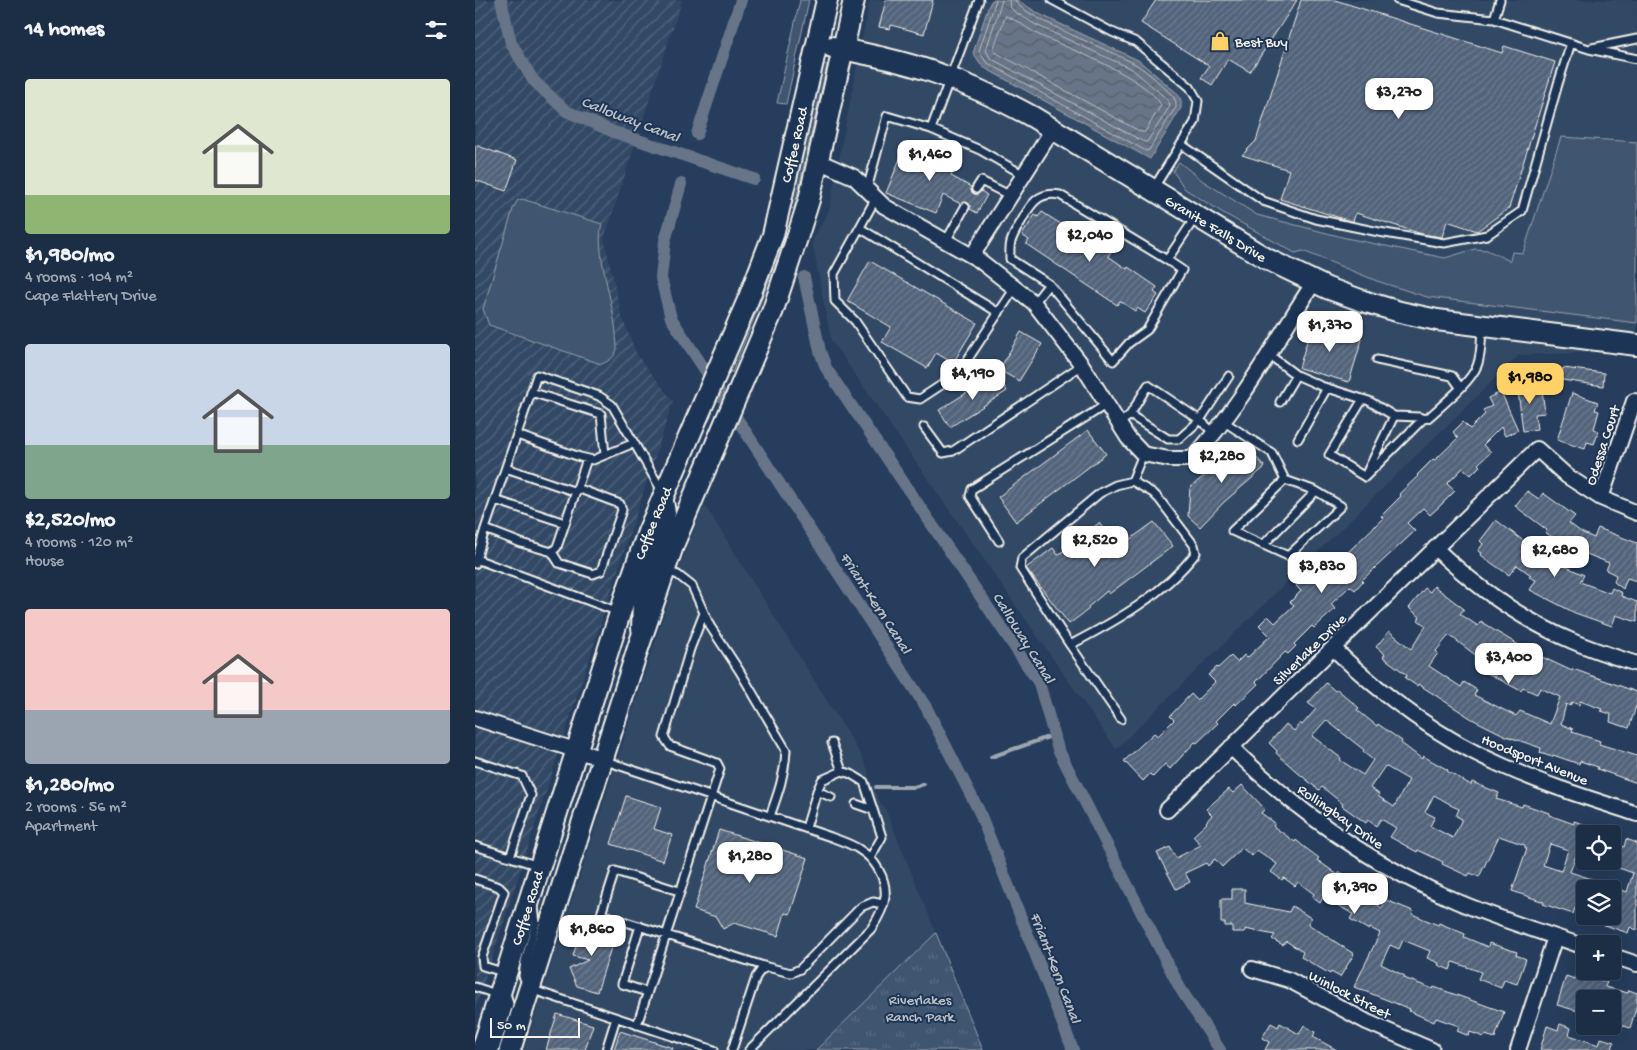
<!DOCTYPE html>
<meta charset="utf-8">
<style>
body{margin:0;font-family:"Gochi Hand",sans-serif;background:#25364d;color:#f1f3f6;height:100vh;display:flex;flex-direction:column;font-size:19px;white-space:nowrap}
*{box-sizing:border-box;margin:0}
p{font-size:16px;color:#a0a8b3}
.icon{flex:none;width:28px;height:28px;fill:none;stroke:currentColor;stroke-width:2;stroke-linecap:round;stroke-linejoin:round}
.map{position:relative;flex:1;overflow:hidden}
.panel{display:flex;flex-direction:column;background:#1c2e46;width:475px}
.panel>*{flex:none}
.fabs{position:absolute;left:1101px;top:825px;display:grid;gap:10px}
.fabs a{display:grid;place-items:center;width:45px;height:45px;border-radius:5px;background:#1c2e46;box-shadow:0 5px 20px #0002,0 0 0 1px #3a4a5f;font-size:25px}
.scale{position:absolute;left:15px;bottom:12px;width:90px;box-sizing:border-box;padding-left:5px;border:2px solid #f4f1e8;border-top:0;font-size:14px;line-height:18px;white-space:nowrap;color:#f4f1e8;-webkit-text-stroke:4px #1d3557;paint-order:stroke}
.price{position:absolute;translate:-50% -42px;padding:0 11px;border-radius:10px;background:#fff;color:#222;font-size:16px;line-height:32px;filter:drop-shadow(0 1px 2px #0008)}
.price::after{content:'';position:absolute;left:50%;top:30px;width:15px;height:11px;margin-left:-8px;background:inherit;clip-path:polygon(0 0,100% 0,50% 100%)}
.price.on{background:#ffd166;color:#111}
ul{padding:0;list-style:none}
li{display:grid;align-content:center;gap:10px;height:265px;padding:0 25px}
li span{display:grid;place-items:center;height:155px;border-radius:5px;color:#555}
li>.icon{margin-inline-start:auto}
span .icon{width:90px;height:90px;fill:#fffc;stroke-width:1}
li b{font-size:21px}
h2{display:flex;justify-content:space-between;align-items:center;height:60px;padding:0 25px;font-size:21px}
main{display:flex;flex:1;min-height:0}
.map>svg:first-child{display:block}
</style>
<main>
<section class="panel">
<h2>14 homes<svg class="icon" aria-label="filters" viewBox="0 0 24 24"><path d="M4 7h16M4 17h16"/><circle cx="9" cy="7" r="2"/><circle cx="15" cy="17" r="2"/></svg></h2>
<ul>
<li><span style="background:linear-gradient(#dfe7d0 75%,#8fb573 0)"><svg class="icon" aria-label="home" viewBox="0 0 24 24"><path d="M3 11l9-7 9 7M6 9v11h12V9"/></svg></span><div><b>$1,980/mo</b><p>4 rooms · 104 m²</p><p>Cape Flattery Drive</p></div></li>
<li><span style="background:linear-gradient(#c9d6e8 65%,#7fa58c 0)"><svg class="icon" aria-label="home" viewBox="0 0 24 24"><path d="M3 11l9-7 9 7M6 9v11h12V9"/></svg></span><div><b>$2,520/mo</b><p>4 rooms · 120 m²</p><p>House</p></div></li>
<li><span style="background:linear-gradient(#f6c9c9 65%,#9aa5b1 0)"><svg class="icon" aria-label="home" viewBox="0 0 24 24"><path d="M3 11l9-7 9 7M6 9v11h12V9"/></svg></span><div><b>$1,280/mo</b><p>2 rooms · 56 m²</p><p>Apartment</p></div></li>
</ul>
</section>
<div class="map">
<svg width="1162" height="1050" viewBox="0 0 1162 1050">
<defs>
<pattern id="industrial-furrows" width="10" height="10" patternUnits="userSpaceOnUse" patternTransform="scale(1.25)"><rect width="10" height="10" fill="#334966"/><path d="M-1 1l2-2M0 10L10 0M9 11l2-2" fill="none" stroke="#51647c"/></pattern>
<pattern id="park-tufts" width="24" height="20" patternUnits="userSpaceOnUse" patternTransform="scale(1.25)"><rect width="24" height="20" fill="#40546f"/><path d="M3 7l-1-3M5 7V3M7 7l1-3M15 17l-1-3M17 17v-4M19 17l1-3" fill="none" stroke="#5c6d84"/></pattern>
<pattern id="water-waves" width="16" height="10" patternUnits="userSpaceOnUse" patternTransform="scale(1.25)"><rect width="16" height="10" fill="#677588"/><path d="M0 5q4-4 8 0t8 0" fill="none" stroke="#585e67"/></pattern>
<pattern id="building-hatch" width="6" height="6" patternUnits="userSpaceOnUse" patternTransform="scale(1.25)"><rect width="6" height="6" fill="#52647b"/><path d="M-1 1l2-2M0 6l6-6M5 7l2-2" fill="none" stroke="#6c7b8e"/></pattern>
</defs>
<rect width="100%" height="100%" fill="#263d5d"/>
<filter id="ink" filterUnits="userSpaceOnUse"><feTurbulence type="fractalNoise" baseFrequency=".02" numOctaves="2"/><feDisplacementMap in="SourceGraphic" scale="10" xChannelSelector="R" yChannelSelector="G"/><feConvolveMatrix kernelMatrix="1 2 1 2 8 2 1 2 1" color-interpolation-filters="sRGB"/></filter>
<g filter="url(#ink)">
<path fill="#334966" d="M395,0H1162V351L1044,355L641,749L356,340L337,241L354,210Z
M229,504L386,755L393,770L394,778L406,804L410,808L461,933L341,1050H49L202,574Z"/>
<path fill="url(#industrial-furrows)" d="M0,0H207L129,239L147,317L162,355L198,401L0,1010Z"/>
<path fill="#40546f" stroke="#9aa2ac" d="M325,0H334L311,104L302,103Z
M350,64L352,65L319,209L312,207L343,72Z
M1086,137L1162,142V323L952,297L902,281L828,251L820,253L750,214L710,189L698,171L704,162L728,181L782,215L871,238L970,258L1000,249L1012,250L1035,261L1037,252L1048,253Z
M47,199L127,224C119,249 139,304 141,334C141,338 142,344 142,349C140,357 133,362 126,364L14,325L8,309L38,209L42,201Z
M296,258L302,261L257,373L252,367Z"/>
<path fill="url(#park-tufts)" stroke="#9aa2ac" d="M461,933L508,1050H341Z"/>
<path fill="url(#water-waves)" stroke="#9fa7ae" d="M517,0H542L566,15L663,60L702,93L706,100V108L675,159L508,67L498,53L514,5Z"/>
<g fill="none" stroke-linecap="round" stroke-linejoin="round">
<path stroke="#bcbfc2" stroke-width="1" d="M521,0L504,51L511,62L671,151L674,150L701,107V102L698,96C686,85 674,72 660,64C642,53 542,15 540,0
M527,0L511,50L515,58L669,142H672L695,106L693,100L657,69L561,25L540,12L535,7L534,0
M531,16C542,20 553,29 564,35C595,49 671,77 686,105L670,132H666L520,52L519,48Z"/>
<path stroke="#9fa7ae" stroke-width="4" d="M516,757L579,735
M401,787H439L449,784"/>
<path stroke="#677588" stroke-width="12" d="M26,0L36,43L58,80L91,111L139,132L279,179
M222,134L266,0
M206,184L190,241L186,278L196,318L451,707L504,811L598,1050
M329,277L345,351L351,368L564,683L583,749L705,988L745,1050"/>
</g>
<path fill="url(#building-hatch)" stroke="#f4f1e8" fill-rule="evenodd" d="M411,0H458L449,34L416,25L415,29L404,27Z
M681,0H822L775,72L753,59L737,85L726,78L734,66L666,23Z
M826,0H860L1027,53L1029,46L1080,62L1034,208L1002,231L972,221L967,237L947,234L881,213L878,221H875L805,199L814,170L767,155L781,141Z
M431,144L481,164L476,176L496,187V191L499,194H503L506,191L512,195L502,213L495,209V205L492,202L486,204L468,195L461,213L411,193Z
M0,145L42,160L31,191L0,180Z
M567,212L608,238L612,233L637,250L633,256L652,269L653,267L682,287L679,292L683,295L670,313L662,308L660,311L645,301L642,305L551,244L554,240L547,235L560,215L563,217Z
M395,261L502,323L478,363L461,353L452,368L407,342L416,327L372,301Z
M837,324L887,339L874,382L824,368Z
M546,332L567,344L544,381L524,370Z
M1088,368L1129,373L1128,386L1087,380Z
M522,374L532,391L475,427L464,410Z
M1056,381L1057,391L1067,390L1070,413L1060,414L1062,429L1048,431L1042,383Z
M1026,392L1043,430L1030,436L1026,427L1008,445L1016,452L1003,464L1005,466L996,475L988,468L972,484L980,491L966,505L955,515L948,508L932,523L940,531L887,580L888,581L880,590L875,586L856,604L860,609L839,628L837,626L819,644L821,646L813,654L810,652L781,682L783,684L761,705L759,703L741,721L743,723L722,743L720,742L695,769L690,764L678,777L675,774L668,781L649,761L679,733L683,736L699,720L695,716L716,694L722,700L740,682L733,675L742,667L743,668L756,656L762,662L769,655L772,658L795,636L784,625L793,616L800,623L819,605L815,602L826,591L821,586L832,575L837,580L853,565L848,560L858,551L866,559L908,518L906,516L926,496L924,494L943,476L942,475L958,459L960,460L983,438L978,432L988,422L995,429L1010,414L1008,410L1017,406L1013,398Z
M1097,393L1123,402L1120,410L1124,411L1119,429L1124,431L1119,444L1112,442L1110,449L1082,440Z
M613,430L631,454L541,522L523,497Z
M762,447L781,457L790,467L749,502L725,527L713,516L715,488Z
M1052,491L1064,499L1068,493L1100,516L1094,523L1106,532L1119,538L1123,528L1162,543V581L1152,578L1148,589L1139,582L1141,575L1131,570L1134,563L1087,544L1070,532L1072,530L1040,506Z
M1021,520L1059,549L1058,551L1109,575L1105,582L1135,593L1137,588L1147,593L1146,596L1162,602V622L1141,615L1137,626L1100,613L1055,590L1061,580L1054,577L1056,575L1042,565L1034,575L1015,562L1006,555L1007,553L1003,551L1008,544L1005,541Z
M679,522L698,546L634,594L632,591L613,607L614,609L594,624L551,568L578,548L583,555L624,523L643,548Z
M959,586L989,609L985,614L1003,626L1006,621L1017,629L1052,650L1097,671L1098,669L1162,692V703L1154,728L1135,722L1136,714L1126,711L1127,709L1105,701L1104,705L1097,702L1095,706L1091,704L1086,724L1098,729L1097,732L1125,741L1124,744L1162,756V783L1122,769L1123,767L1105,761L1104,764L1078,755L1077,757L1065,753L1066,748L1031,736L997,719L943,684L942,686L930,678L932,675L908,657L910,654L901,647L914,631L936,649L951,626L943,620L945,617L934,608L950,588L955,592ZM974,635L1007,660L1004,664L1014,670L1012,673L1020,677L1046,691L1048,688L1062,694L1065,688L1085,697L1075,724L1045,711L1041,716L999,695L1002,690L989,682L986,687L954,666L963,653L961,651Z
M851,683L860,691L862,689L884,708L882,710L902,726L903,724L917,734L927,741L926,743L947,759L948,756L973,770L972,771L996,785L997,782L1024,793L1021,799L1047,807L1048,804L1074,813V815L1099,824V821L1132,832L1131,834H1110V856L1102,853L1095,872L1120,880L1118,889H1110V912L1100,908L1098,914L1068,904L1069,902L1037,891L1052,848H1050V845L1024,836L1004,877L995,873L993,876L967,864L968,862L943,850L942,852L915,837L921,828L906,819L901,826L893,820L891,823L867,806L868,804L847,787L844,790L822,772L801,753L802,751L794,743L811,724L819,731L825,723L827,725L841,709L833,703ZM851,720L889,750L888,752L898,760L888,775L865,760L866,758L837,736ZM910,766L934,780L919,807L903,796L904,794L895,788ZM959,795L975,804V805L984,809L981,816L987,819L978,838L955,826L960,817L950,812ZM1075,844L1093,850L1086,871L1068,865Z
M767,785L790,809L786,813L800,823L798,826L820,842L821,840L828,846L844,858L842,860L863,875L865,872L891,887L886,894L907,908L911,900L938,911L937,914L963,925L964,923L990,934L989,937L1013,947L1014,943L1042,952L1041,955L1051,959L1042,984L1029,980L1026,988L1003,979L1006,972L978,962L975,970L963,965L964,963L952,958L955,951L928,940L924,949L915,945L906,964L930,976L929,978L958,989L959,987L1029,1012L1020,1038L1010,1035L1009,1037L995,1032L994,1036L982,1031L984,1026L961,1018L959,1022L934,1011L935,1009L879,987L905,933L895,928L894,930L875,919L878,914L848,897L845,903L837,897L839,894L823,882L820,886L809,878L807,880L796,872L802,864L782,850L777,856L767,848L747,867L740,859L733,866L731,863L710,873L715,882L701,889L682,853L695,847L701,858L726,845L718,836L732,823L731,822L737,815L731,809L754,789L758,793Z
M151,796L186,807L179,829L197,835L188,861L136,844Z
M244,830L333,858L315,914L310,913L303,936L259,923L248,929L241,917L219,910Z
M1151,839L1162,843V930L1155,927L1153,933L1109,918V916H1138V887L1152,892L1158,873L1138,866V844L1149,847Z
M757,889H770V903L814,912L817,906L836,918L833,924L879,954L865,977L856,972L855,974L826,957L828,952L811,941L808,945L797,939L800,935L770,929V932H757V926H750V923H746V899H757Z
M107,925L140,935L122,992L102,986L94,969L113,960L98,956Z
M1102,972L1132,982L1130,987L1153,993L1154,990L1162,993V1005L1155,1028L1138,1022V999H1110V1010L1104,1008L1103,1011L1082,1005L1091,976L1100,979Z
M82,1014L118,1025L110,1050H71Z
M796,1023L803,1027L805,1023L824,1034L829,1025L840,1032L838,1037L862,1050H790L794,1042L787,1038Z
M1085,1024L1096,1028L1094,1035L1124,1045L1126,1038L1139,1042L1137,1050H1065L1072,1026L1083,1030Z
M145,1031L198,1048L197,1050H139Z"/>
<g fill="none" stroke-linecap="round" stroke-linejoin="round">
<defs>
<path id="lane" d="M577,0L637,32L661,42L715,87L723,101L720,122L678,189
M922,0L963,13L1019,19L1114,49L1162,59
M1019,19L1025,0
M1117,48L1162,39
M456,129L504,0
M706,144L788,201L841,219L904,232L969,243L1012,235L1047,211L1083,84L1096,43
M392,189L412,116L456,129L505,150L549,175
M501,189L506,181L536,196
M401,198L359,274L360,301L380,321L432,397L445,399L483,374L540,288
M385,228L524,313
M471,241L490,207
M692,260L707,270L672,330L654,343L638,361L574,284L535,259C535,252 534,245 537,239C539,233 543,227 546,222C555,205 563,191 585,195L692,260L720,218
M559,303L574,284
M793,354L821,375L846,386L894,401L919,416L944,417L948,419L953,418C967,405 995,383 1002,366C1007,354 1006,339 1007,327
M902,360L977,376L985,387
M56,392L126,414L130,455
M888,399L854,455L890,477L948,419
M805,402L821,375
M655,415L673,385L725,420L739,433
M748,421L797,453L810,480L757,531L813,556L866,506L841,491L810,480
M644,424L655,415L693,439H704L725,420L754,376
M449,427L468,453L478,451L607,365
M42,435L105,457L118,460L159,443
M823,439L852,388
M31,468L101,492
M892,472L919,416
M20,500L90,523
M10,529L46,543L77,552L82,547L112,459
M524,541L495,496L497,489L632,404
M788,545L841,491
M77,552L84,563L118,574L126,571L147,510L145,504L102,488
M1,559L144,612
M0,564L10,529L62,375L124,396L137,405L187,491
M192,571L203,575L217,586L235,626L264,670L311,750C310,774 303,794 295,816
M595,645C641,621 688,595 721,553L719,545L684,499L678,493L657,481
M646,719L595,645L545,568L547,558L625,493L641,485L657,481L668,454
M357,743L367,771
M128,760L356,837C366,841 377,844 385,850C400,859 412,879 410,897C409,908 402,920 396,929L274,1050
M0,761L47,776L56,795L35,857
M342,791L356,797
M381,804L398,810
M331,828L342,791L347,780L367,771L376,774L389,782L407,837L395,858
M0,846L64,866
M0,879L24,887L29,892L7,957L8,966L31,973
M204,891L140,871L126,914L292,967
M59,907L61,923L50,961L48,976L55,989L239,1050
M165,926L147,984L172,992
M0,987L24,995
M162,1025L245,769L242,763L195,746L189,737L215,649L229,613
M20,1050L34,1004L31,993
M131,1050L141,1018
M257,1050L281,977L286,970L292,967L316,973L325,969L386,907L398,902L408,904"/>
<path id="street" d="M343,161L379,177L409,206L504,260L559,303L607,365L653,438L668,454L694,459H717C766,406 800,342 839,282
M497,256L578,129
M1126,498L1159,401
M960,548C1001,587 1045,619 1097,641C1118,650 1140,657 1162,664
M164,629L165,600L190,527L193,513L190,495
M858,648C908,696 962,737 1026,765C1070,785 1116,799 1162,814
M0,718L128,759
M756,747C822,812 896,864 981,901C1023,919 1067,932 1110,947
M692,810L1062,449L1092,476L1126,498L1162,513
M1138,956L1162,964
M777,969L814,980L892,1022L957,1050
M1043,1050L1080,937"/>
<g id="secondary">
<path id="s1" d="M357,47C392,54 427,61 461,73C495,85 527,100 558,117L792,259L852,288L888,301L925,312L962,320L1162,345"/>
<path id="s2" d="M7,1050L151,594L173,532L273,300L298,235L352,0"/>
<path d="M35,1050L164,645L199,543L298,310L322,238L334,200L379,0"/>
</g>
</defs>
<use href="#lane" stroke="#f4f1e8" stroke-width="11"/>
<use href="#street" stroke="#f4f1e8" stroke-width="18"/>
<use href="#secondary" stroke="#f4f1e8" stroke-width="24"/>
<use href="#lane" stroke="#1d3557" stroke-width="7"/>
<use href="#street" stroke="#1d3557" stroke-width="14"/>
<use href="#secondary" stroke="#1d3557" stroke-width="20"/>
</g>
</g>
<defs>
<symbol id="shop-bare" viewBox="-9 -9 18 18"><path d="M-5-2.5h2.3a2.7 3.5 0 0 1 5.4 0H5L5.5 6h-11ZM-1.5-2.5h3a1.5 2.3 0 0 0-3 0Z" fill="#ffd166" stroke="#1d3557" stroke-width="2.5" paint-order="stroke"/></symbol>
</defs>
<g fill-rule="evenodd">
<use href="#shop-bare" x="731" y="27" width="28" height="28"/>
</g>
<g text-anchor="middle" stroke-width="4" stroke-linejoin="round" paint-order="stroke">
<g font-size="15" fill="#f4f1e8" stroke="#1d3557" text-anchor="start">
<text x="760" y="46">Best Buy</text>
</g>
<g font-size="15" fill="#f4f1e8" stroke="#1d3557">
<text dy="5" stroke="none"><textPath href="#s2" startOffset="959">Coffee Road</textPath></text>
<text dy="5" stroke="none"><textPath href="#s1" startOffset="428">Granite Falls Drive</textPath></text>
<text transform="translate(1127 445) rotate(-72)" y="5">Odessa Court</text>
<text dy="5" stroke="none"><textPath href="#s2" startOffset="554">Coffee Road</textPath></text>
<text transform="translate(834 649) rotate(-44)" y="5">Silverlake Drive</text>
<text transform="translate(1060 759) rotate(22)" y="5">Hoodsport Avenue</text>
<text transform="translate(866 816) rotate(35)" y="5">Rollingbay Drive</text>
<text dy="5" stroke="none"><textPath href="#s2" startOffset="149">Coffee Road</textPath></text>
<text transform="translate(875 994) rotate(27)" y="5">Winlock Street</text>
</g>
<g font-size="15" fill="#bec2c4" stroke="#1d3557">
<text x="445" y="1004">Riverlakes<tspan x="445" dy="17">Ranch Park</tspan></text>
</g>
<g font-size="16" font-style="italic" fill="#bcbfc2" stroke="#1d3557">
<text transform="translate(156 118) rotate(21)" y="6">Calloway Canal</text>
<text transform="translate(402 602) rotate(57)" y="6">Friant-Kern Canal</text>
<text transform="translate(550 637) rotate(58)" y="6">Calloway Canal</text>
<text transform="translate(582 967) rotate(69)" y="6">Friant-Kern Canal</text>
</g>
</g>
</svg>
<div class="fabs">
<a><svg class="icon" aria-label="locate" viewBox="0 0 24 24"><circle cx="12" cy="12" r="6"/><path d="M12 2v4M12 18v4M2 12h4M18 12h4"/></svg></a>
<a><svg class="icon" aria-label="layers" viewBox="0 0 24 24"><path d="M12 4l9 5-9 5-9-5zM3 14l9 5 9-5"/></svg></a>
<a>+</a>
<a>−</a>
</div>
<div class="scale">50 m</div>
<b class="price" style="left:924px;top:120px">$3,270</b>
<b class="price" style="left:455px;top:182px">$1,460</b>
<b class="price" style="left:615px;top:263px">$2,040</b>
<b class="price" style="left:855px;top:353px">$1,370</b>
<b class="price" style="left:498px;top:401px">$4,190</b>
<b class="price on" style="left:1055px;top:405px">$1,980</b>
<b class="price" style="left:747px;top:484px">$2,280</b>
<b class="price" style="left:620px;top:568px">$2,520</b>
<b class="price" style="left:1080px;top:578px">$2,680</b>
<b class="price" style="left:847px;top:594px">$3,830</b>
<b class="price" style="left:1034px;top:685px">$3,400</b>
<b class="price" style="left:275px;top:884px">$1,280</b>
<b class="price" style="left:880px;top:915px">$1,390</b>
<b class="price" style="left:117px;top:957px">$1,860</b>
</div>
</main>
